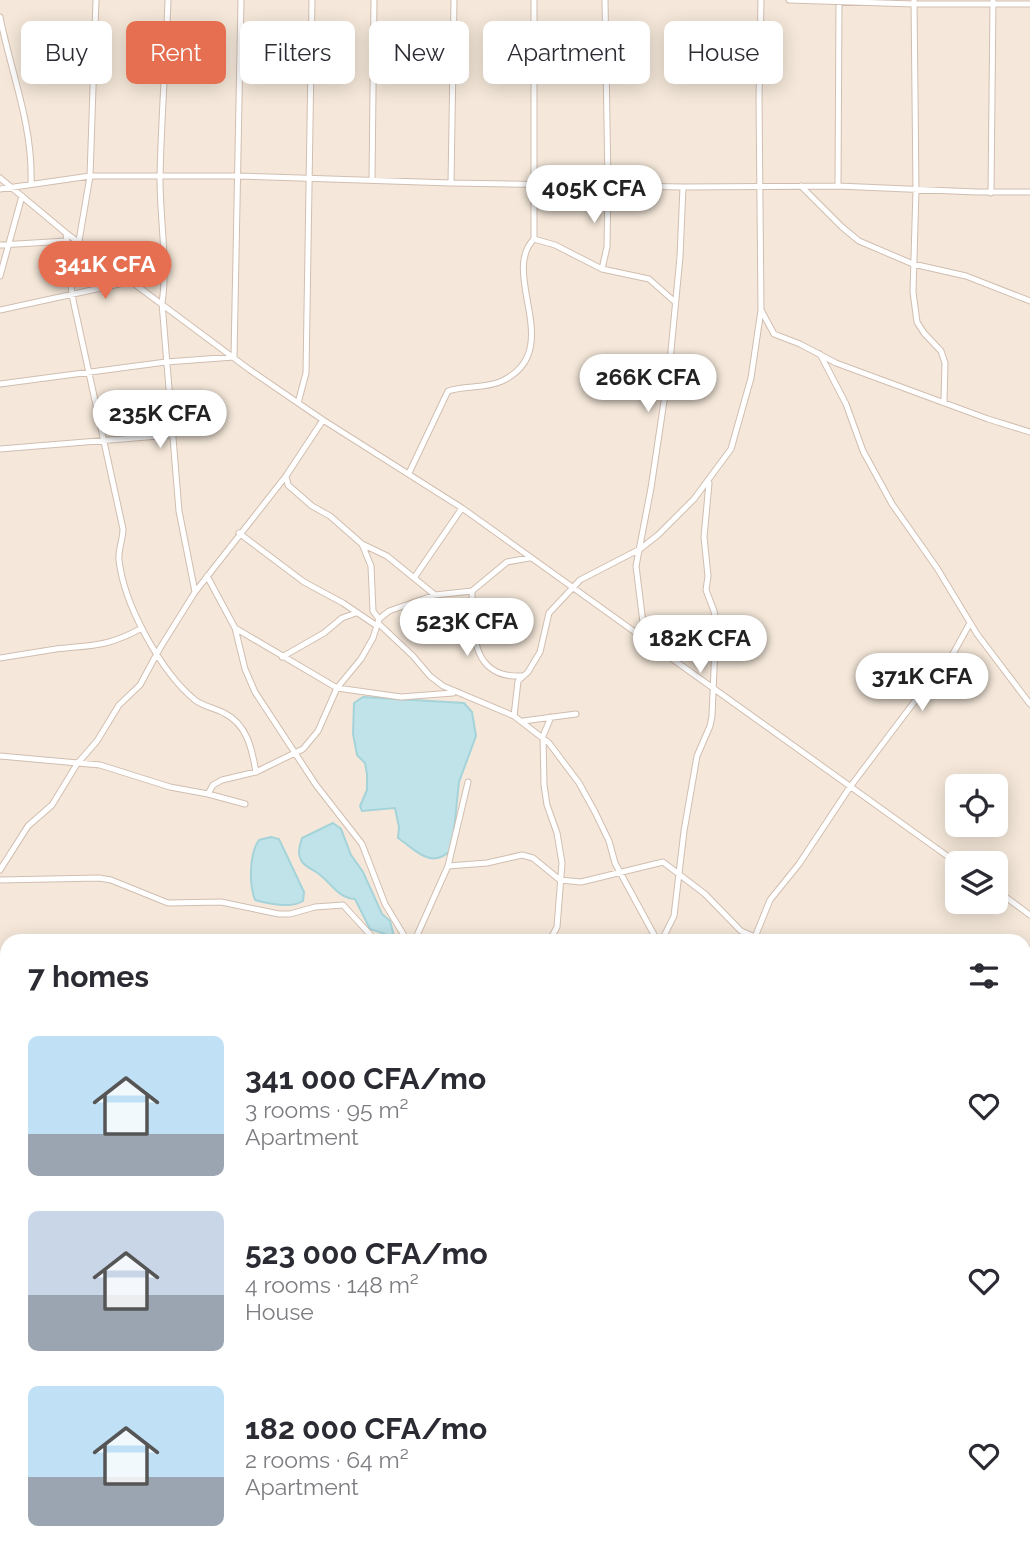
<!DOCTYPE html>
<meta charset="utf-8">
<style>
body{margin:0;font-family:Raleway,sans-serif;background:#f7f7f7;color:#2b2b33;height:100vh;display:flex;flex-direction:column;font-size:26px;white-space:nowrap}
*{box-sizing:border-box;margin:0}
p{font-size:23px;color:#7c7c81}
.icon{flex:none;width:38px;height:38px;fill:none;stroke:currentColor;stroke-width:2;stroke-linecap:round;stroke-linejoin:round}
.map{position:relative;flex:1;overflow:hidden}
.panel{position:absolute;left:0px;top:934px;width:1031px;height:625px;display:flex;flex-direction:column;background:#fff;border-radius:21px 21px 0 0;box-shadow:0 4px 18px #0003}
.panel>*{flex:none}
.top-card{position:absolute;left:21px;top:21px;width:989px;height:63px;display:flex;gap:14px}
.fabs{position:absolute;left:945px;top:774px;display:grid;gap:14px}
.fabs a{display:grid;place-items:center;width:63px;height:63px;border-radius:10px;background:#fff;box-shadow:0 4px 18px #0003;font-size:35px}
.price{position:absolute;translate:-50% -60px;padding:0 16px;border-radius:24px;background:#fff;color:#222;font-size:23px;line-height:46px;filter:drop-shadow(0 2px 4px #0008)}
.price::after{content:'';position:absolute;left:50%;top:42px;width:21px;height:16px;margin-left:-10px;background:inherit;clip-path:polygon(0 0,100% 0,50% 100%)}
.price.current{background:#e76f51;color:#fff}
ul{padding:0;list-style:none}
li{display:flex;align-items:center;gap:21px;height:175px;padding:0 28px}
li span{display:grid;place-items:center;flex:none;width:196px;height:140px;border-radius:10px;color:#555}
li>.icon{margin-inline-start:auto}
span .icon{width:84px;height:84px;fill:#fffc;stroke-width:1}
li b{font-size:30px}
h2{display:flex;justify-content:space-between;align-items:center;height:84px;padding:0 28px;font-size:30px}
.chip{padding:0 24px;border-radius:10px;background:#fff;box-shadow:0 4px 18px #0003;font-size:24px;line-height:63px}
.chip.current{background:#e76f51;color:#fff}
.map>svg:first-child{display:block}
</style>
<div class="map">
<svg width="1030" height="1559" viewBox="0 0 1030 1559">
<rect width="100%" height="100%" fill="#fdf6ec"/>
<path fill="#f5e8da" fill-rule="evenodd" d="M0,0H1030V1251L1024,1257V942H7V1552H922L925,1559H0ZM957,786H996V824H957ZM957,863H996V901H957Z"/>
<path fill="#efe9e4" d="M0,1071L7,1088V1266L0,1269Z"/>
<path fill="#bfe3e8" stroke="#a5d3da" stroke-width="2" d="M363,697L464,703L472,712L476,736L459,782L452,849C431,871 415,849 398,838L399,827L395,808L362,811L360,806L367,790V774L365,763L357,755L353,734L354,703Z
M333,823L341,829L351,855L363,872L382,914L390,921L394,936L391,939L385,934L370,929L355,899C338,898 331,883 319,874C313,869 304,867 301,860C297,853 300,845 302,838Z
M271,837L279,839L304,892L303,901C290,909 269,904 255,900C249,884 249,854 259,840Z"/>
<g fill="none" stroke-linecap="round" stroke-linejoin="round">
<defs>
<path id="street" d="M168,0C166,59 161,119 160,179C160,220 168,263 162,303L179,511L195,592
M789,0L914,4H1030
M914,0L916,190L913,292L917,322L924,333L941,351L945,363L944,402
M0,17C11,73 33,125 31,183
M0,178L66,233L250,370L323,420L462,508L957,863
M372,180L374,0
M451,183L454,0
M801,186L842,227L859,241L913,264L966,276L1030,301
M838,186L839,0
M0,189L90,176H238L451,183L683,187L838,186L976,192H1030
M991,193L993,0
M66,233L72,295L123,529C123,540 118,549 119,560C124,605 161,672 195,700C204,707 215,708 224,713C247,724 252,749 256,772
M534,239L555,245L602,269L649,279L675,302
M79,241L90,176L96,0
M0,245L67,241
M602,269L607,247L608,184L605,0
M0,276L22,196
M0,310L133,281
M761,310L774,334L800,344L836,363L988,419L1030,432
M820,354L846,404L863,451L892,504L937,568L977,634L1030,704
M0,384L166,362L234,357L241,0
M298,403L306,373L312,0
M0,449L171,435
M409,473L448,391C465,385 485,389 502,381C567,350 499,274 534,239V0
M286,476L288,485L312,506L330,516L362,544L387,556L435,595
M239,533L304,582L343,603L377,626
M362,544L371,566L373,611L379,619
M207,576L235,628L245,669L255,692L316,785L362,844L385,904L408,942
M414,578L462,508
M472,591C473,628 469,679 522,676
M378,623L413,656L430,676L443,686L514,716L549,743L579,783L595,812L609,841L615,863L658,942
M235,628L337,688L401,697L453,693
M645,639L636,566L651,488L670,361L680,257L683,187
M282,657L324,633L342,618L356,613
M0,658C19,655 37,652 56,649C93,645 107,647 142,628
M514,716L518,681L528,672L540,652L549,613L580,580L640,549L658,535L694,499L731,449L751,378L761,310L759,97L761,0
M523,721L576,714
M0,756L100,765L170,787L208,794L245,804
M208,794L213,785L222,780L256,772L303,749L318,731L337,688L361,659L373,638L379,619L389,611L435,595L472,591L507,562L529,558
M448,866L487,863L522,855L533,858L560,880L581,882L663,862L705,894L741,931L755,937L770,900L799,864L850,787L915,701L944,670L970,623
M0,870L28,826L52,805L77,764L97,741L119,705L140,685L160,648L195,592L286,476L323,420
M0,880L99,878L111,880L168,903L221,902L279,914H290L315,907L343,905L377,942
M996,890L1030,915
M414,942L448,866L468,782
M549,942L557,927L562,863L557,833L547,805L544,785L543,736L551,717
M661,942L674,916L684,831L697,756L710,726L712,716L716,623L714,611L706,590L708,576L704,537L709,483
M0,1459L7,1456
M391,1552L404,1559
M784,1552L789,1559
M14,1559L18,1552
M109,1559L126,1552
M937,1559V1552"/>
<path id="secondary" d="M0,1009L7,1027
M198,1552L201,1559"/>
</defs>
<use href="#street" stroke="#d1beb0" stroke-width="7"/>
<use href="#secondary" stroke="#d6c0b0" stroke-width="9"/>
<use href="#street" stroke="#fff" stroke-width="5"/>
<use href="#secondary" stroke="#fff" stroke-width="7"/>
</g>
</svg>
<div class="fabs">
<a><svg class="icon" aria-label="locate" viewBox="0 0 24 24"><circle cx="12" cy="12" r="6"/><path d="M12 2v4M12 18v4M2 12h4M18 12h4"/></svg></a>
<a><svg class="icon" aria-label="layers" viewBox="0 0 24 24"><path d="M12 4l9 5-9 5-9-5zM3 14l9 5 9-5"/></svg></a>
</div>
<b class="price" style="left:594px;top:225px">405K CFA</b>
<b class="price current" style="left:105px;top:301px">341K CFA</b>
<b class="price" style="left:648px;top:414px">266K CFA</b>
<b class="price" style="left:160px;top:450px">235K CFA</b>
<b class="price" style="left:467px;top:658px">523K CFA</b>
<b class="price" style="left:700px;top:675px">182K CFA</b>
<b class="price" style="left:922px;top:713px">371K CFA</b>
<div class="top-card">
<a class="chip">Buy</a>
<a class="chip current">Rent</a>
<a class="chip">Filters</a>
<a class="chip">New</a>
<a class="chip">Apartment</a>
<a class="chip">House</a>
</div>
<section class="panel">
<h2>7 homes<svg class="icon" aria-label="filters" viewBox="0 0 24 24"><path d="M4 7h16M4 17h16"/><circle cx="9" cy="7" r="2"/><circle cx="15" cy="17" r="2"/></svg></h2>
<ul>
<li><span style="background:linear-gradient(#bfe0f5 70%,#9aa5b1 0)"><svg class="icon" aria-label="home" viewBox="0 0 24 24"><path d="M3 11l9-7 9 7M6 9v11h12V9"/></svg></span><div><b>341 000 CFA/mo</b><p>3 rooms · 95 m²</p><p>Apartment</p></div><svg class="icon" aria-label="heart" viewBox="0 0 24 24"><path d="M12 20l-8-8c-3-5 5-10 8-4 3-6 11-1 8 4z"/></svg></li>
<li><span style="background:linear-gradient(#c9d6e8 60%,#9aa5b1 0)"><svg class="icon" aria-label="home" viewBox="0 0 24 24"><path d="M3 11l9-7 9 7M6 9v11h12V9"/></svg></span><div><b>523 000 CFA/mo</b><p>4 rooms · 148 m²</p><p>House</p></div><svg class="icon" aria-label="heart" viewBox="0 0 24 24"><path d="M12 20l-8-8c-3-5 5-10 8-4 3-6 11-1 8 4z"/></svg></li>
<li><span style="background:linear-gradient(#bfe0f5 65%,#9aa5b1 0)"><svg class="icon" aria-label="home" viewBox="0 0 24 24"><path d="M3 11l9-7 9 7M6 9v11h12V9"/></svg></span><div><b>182 000 CFA/mo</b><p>2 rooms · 64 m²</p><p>Apartment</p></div><svg class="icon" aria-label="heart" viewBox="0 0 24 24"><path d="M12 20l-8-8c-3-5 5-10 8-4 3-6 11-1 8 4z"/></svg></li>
</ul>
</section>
</div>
